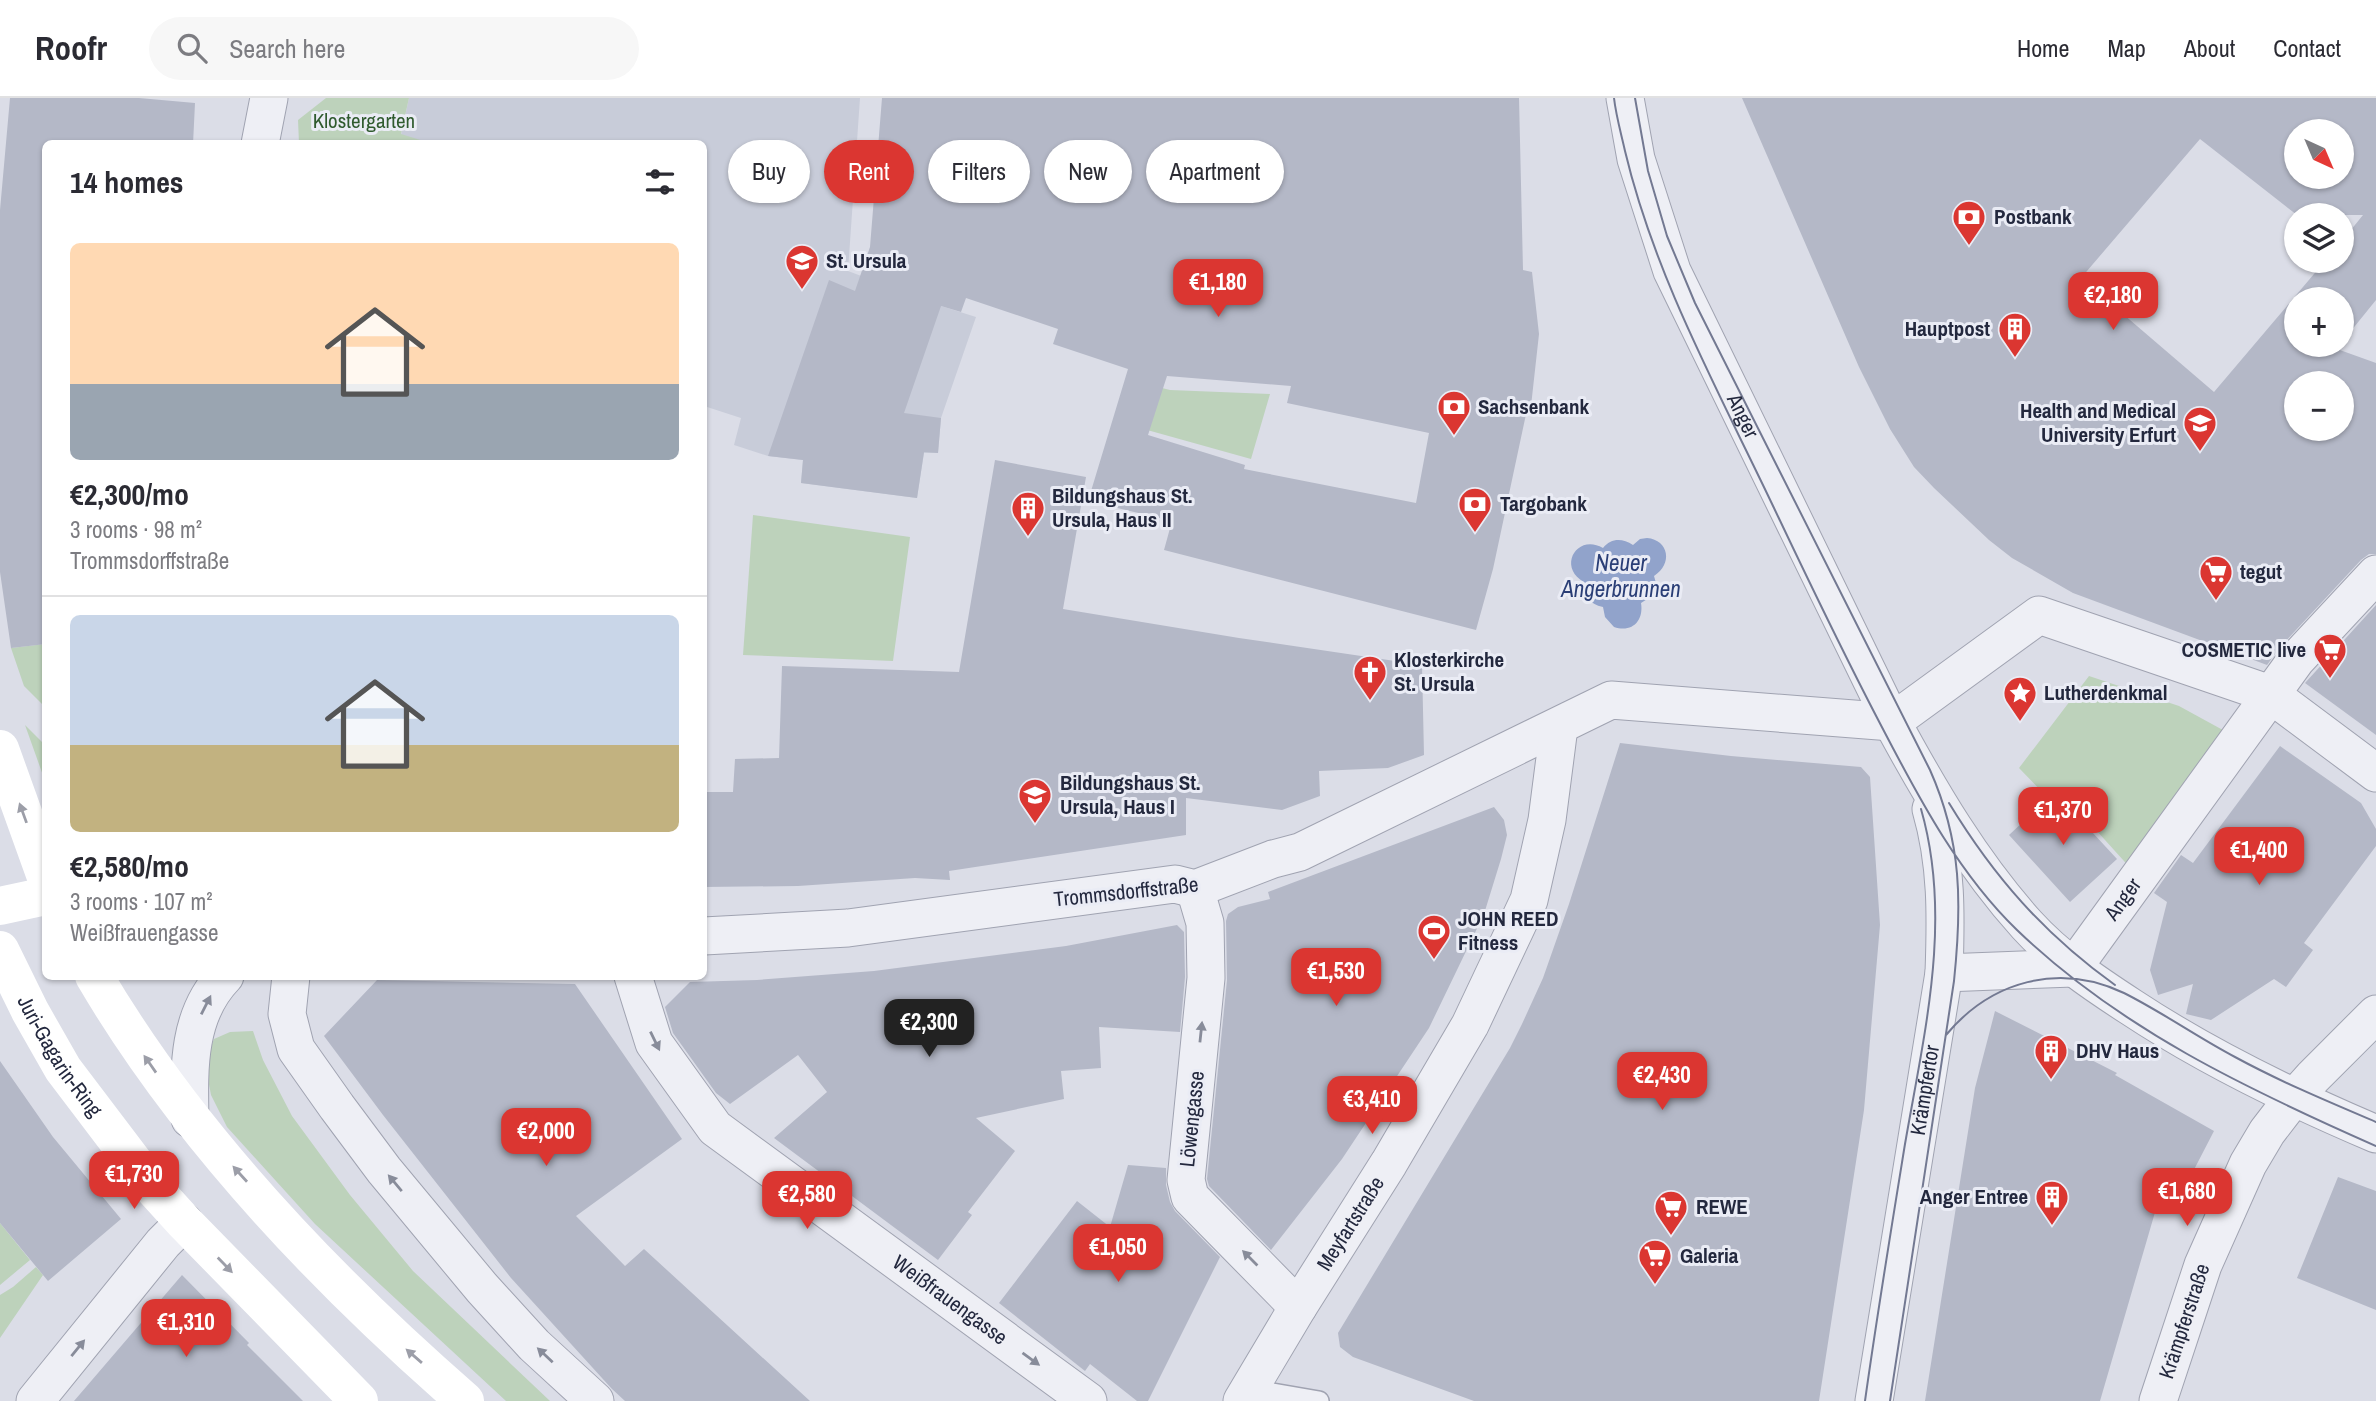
<!DOCTYPE html>
<meta charset="utf-8">
<style>
body{margin:0;font-family:"Archivo Narrow",sans-serif;background:#f7f7f7;color:#2b2b33;height:100vh;display:flex;flex-direction:column;font-size:26px;white-space:nowrap}
*{box-sizing:border-box;margin:0}
p{font-size:23px;color:#7c7c81}
.icon{flex:none;width:38px;height:38px;fill:none;stroke:currentColor;stroke-width:2;stroke-linecap:round;stroke-linejoin:round}
.map{position:relative;flex:1;overflow:hidden}
.panel{position:absolute;left:42px;top:42px;width:665px;height:840px;display:flex;flex-direction:column;background:#fff;border-radius:10px;box-shadow:0 2px 5px #0004}
.panel>*{flex:none}
.banner{position:absolute;left:728px;top:42px;width:665px;height:63px;display:flex;gap:14px}
.needle{width:46px;rotate:136deg}
.controls{position:absolute;left:2284px;top:21px;display:grid;gap:14px}
.controls a{display:grid;place-items:center;width:70px;height:70px;border-radius:50%;background:#fff;box-shadow:0 2px 5px #0004;font-size:35px}
.price{position:absolute;translate:-50% -60px;padding:0 16px;border-radius:14px;background:#db3631;color:#fff;font-size:23px;line-height:46px;filter:drop-shadow(0 2px 4px #0008)}
.price::after{content:'';position:absolute;left:50%;top:42px;width:21px;height:16px;margin-left:-10px;background:inherit;clip-path:polygon(0 0,100% 0,50% 100%)}
.price.on{background:#222;color:#fff}
ul{padding:0;list-style:none}
li{display:grid;align-content:center;gap:14px;height:371px;padding:0 28px}
li+li{border-top:2px solid #e1e1e2}
li span{display:grid;place-items:center;height:217px;border-radius:10px;color:#555}
li>.icon{margin-inline-start:auto}
span .icon{width:126px;height:126px;fill:#fffc;stroke-width:1}
li b{font-size:30px}
h2{display:flex;justify-content:space-between;align-items:center;height:84px;padding:0 28px;font-size:30px}
.chip{padding:0 24px;border-radius:32px;background:#fff;box-shadow:0 2px 5px #0004;font-size:24px;line-height:63px}
.chip.on{background:#db3631;color:#fff}
header{display:flex;align-items:center;gap:42px;box-sizing:border-box;height:98px;padding:0 35px;background:#fff;border-bottom:2px solid #e1e1e2}
header strong{font-size:33px}
nav{display:flex;gap:38px;margin-inline-start:auto;font-size:24px}
.search{width:490px;height:63px;background:#f7f7f7;display:flex;align-items:center;gap:18px;box-sizing:border-box;padding:0 24px;border-radius:38px;color:#7c7c81;font-size:26px}
.map>svg:first-child{display:block}
</style>
<header>
<strong>Roofr</strong>
<div class="search"><svg class="icon" aria-label="search" viewBox="0 0 24 24"><circle cx="10" cy="10" r="6"/><path d="M15 15l6 6"/></svg>Search here</div>
<nav><a>Home</a><a>Map</a><a>About</a><a>Contact</a></nav>
</header>
<div class="map">
<svg width="2376" height="1303" viewBox="0 0 2376 1303">
<rect width="100%" height="100%" fill="#dbdde7"/>
<path fill="#c8ccd9" d="M409,0H860L848,173L941,208L976,219L941,320L938,355H924L917,400L801,385L803,362L768,358L734,347L741,320L704,308V46H430L401,37Z"/>
<path fill="#bdd2bb" d="M326,0H409L401,36L430,45H299L298,22Z
M1130,282L1170,292L1270,296L1251,361L1115,323Z
M753,417L910,439L893,563L743,557Z
M45,546H46L45,609L24,588L11,550Z
M2089,578L2179,608L2232,637L2133,773L2058,690L2047,699L2019,670Z
M25,627L45,647V683Z
M253,933L263,962L292,1018L350,1097L413,1173L550,1303H506L315,1126L227,1029L211,997L205,965L214,941L230,934Z
M0,1125L30,1162L0,1187Z
M36,1169L43,1177L0,1240V1197L13,1189Z"/>
<path fill="#91a3cb" d="M1647,440C1669,442 1673,466 1654,478L1656,485L1652,498L1641,505C1644,523 1632,535 1614,529L1605,519L1603,509C1589,506 1584,498 1584,484C1557,469 1577,435 1603,450C1611,440 1622,440 1633,447L1640,441Z"/>
<path fill="#b4b8c7" fill-rule="evenodd" d="M10,0H139L195,5L193,46H46V546L11,550L0,474V112Z
M882,0H1519L1523,172L1532,174L1539,236L1531,308L1528,307L1493,471L1476,532L1164,452L1172,423L1088,403L1128,271L1053,246L1058,231L966,200L961,214L941,208L904,315L941,320L938,355L924,354L917,400L801,385L803,362L768,358L829,182L855,193L870,149ZM1167,278L1291,288L1287,305L1429,335L1416,405L1244,371L1245,367L1148,337Z
M1742,0H2376V202L2342,244V201H2296V247H2340L2337,251L2376,265V456H2369L2361,462L2281,548L2267,567L2073,495L2012,460L1989,442L1934,390L1914,369L1890,331L1859,269ZM2296,33H2342V79H2296ZM2200,41L2297,117H2363L2342,143V163H2325L2214,294L2081,180ZM2296,285H2342V331H2296Z
M995,362L1086,379L1063,511L1239,540L1422,567L1424,657L1388,670L1319,673L1320,698L1282,712L1186,700V737L949,773L950,782L915,780L798,788L704,789V694H733L735,661L779,660L782,568L959,574Z
M2376,507V637L2305,585Z
M1620,645L1731,658L1861,669L1870,679L1880,827L1864,1012L1819,1303H1474L1353,1259L1340,1249L1338,1235L1510,950L1522,926L1543,880L1569,806Z
M2280,648L2361,705L2376,731V748L2304,845L2313,852L2286,889L2274,881L2211,922L2186,916L2193,886L2158,897L2150,872L2167,804L2154,795L2181,757L2193,765Z
M2055,694L2117,761L2070,804L2009,737Z
M1494,709L1504,722L1507,737L1501,761L1484,816L1429,930L1342,1061L1271,1152L1209,1088L1207,1081L1227,882L1226,823L1228,816L1238,809L1270,801L1268,794Z
M1177,827L1184,834L1185,879L1180,934L1099,929L1101,970L1061,973L1064,1001L976,1020L1015,1053L968,1114L972,1117L938,1162L774,1040L827,994L798,957L730,1006L716,995L673,935L665,909L690,884L757,882L874,873L1066,848Z
M377,882L575,886L682,1041L576,1118L625,1168L644,1151L810,1303H625L612,1291L511,1180L383,1017L324,938Z
M1995,913L2117,975L2115,977L2214,1033L2184,1091L2165,1080L2100,1303H1925L1975,990Z
M0,963L53,1039L121,1121L48,1183L0,1125Z
M1128,1067L1166,1070V1087L1170,1104L1175,1113L1220,1159L1148,1303H1137L1090,1266L1085,1273L999,1205L1077,1103L1110,1129Z
M2338,1079L2376,1093V1212L2297,1180Z
M182,1177L249,1245L247,1247L303,1303H74Z"/>
<g fill="none" stroke-linecap="round" stroke-linejoin="round">
<defs>
<path id="lane" d="M1248,1291L1319,1303"/>
<g id="street">
<path id="s1" d="M1625,0L1636,61L1672,173L1892,624C1931,696 1972,766 2027,827C2057,860 2094,885 2131,909C2208,960 2291,1000 2376,1036"/>
<path d="M260,46L269,0"/>
<path d="M1195,791L1205,825L1206,880L1186,1082L1190,1099L1298,1209"/>
<path d="M704,838L848,830L1175,786L1195,791L1273,761L1300,754L1611,602L1892,624L2039,517L2270,596L2376,675"/>
<path id="s2" d="M1944,875L2073,870L2296,562L2376,476"/>
<path d="M291,878L287,916L296,951L337,1009L384,1072L482,1190L534,1247L595,1303"/>
<path id="s3" d="M633,878L654,945L715,1030L1088,1303"/>
<path d="M190,1021C189,971 187,917 225,878"/>
<path d="M35,1303L163,1145L184,1124"/>
<path id="s4" d="M1242,1303L1298,1209L1389,1065L1470,927L1529,802L1547,722L1559,629"/>
<path id="s5" d="M1874,1303L1944,875C1946,819 1947,766 1931,711"/>
<path id="s6" d="M2158,1303L2203,1167L2248,1066L2267,1034L2287,1008L2313,979L2376,916"/>
</g>
</defs>
<use href="#lane" stroke="#a0a3b1" stroke-width="22"/>
<use href="#street" stroke="#a0a3b1" stroke-width="39"/>
<use href="#lane" stroke="#eeeff5" stroke-width="19"/>
<use href="#street" stroke="#eeeff5" stroke-width="37"/>
<g stroke="#fff" stroke-width="38">
<path d="M0,651L46,779"/>
<path d="M0,808L46,798"/>
<path id="s7" d="M0,852L30,913L63,971L154,1091L184,1124L359,1303"/>
<path d="M94,878C188,1038 326,1182 465,1303"/>
</g>
<path stroke="#737992" stroke-width="2" d="M1614,0C1616,18 1621,35 1625,53C1655,179 1719,294 1774,410C1810,486 1846,561 1885,635C1921,704 1960,777 2017,832C2120,931 2247,991 2376,1048
M1635,0L1648,73L1667,138L1695,205L1930,672C1962,744 1962,806 1954,883L1890,1303
M1949,705C1994,779 2044,836 2115,887
M1946,937C1991,883 2059,864 2124,895C2162,914 2197,939 2235,959C2281,984 2329,1004 2376,1024
M1865,1303C1877,1217 1891,1132 1905,1046C1924,936 1953,822 1921,711"/>
</g>
<defs><path id="oneway-solid" d="M-6-.8H1V-3.2L6.5 0L1 3.2V.8H-6Z" transform="scale(1.75)"/></defs>
<g fill="#9c9ea8">
<use href="#oneway-solid" transform="translate(23 715) rotate(-110)"/>
<use href="#oneway-solid" transform="translate(150 966) rotate(-125)"/>
<use href="#oneway-solid" transform="translate(240 1076) rotate(-132)"/>
<use href="#oneway-solid" transform="translate(225 1167) rotate(46)"/>
<use href="#oneway-solid" transform="translate(414 1258) rotate(-139)"/>
</g>
<g fill="#888c9a">
<use href="#oneway-solid" transform="translate(206 907) rotate(-63)"/>
<use href="#oneway-solid" transform="translate(1201 934) rotate(-84)"/>
<use href="#oneway-solid" transform="translate(655 943) rotate(64)"/>
<use href="#oneway-solid" transform="translate(395 1085) rotate(-130)"/>
<use href="#oneway-solid" transform="translate(1250 1160) rotate(-135)"/>
<use href="#oneway-solid" transform="translate(78 1250) rotate(-51)"/>
<use href="#oneway-solid" transform="translate(545 1257) rotate(-137)"/>
<use href="#oneway-solid" transform="translate(1031 1261) rotate(36)"/>
</g>
<defs>
<symbol id="bank-pin" viewBox="-11 -11 22 30"><path d="M0 17L-7.5 6A9.5 9.5 0 1 1 7.5 6Z" fill="#db3631" stroke="#eaecf5"/><path d="M-6-4H6V4H-6ZM0-2.3a2.3 2.3 0 1 0 0 4.6a2.3 2.3 0 1 0 0-4.6Z" fill="#fff"/></symbol>
<symbol id="school-pin" viewBox="-11 -11 22 30"><path d="M0 17L-7.5 6A9.5 9.5 0 1 1 7.5 6Z" fill="#db3631" stroke="#eaecf5"/><path d="M0-5L7-2L0 1L-7-2ZM-4 1L0 2.5L4 1V4Q0 6-4 4Z" fill="#fff"/></symbol>
<symbol id="building-pin" viewBox="-11 -11 22 30"><path d="M0 17L-7.5 6A9.5 9.5 0 1 1 7.5 6Z" fill="#db3631" stroke="#eaecf5"/><path d="M-4-6H4V6H1V3H-1V6H-4ZM-2.5-4.3h1.7v1.8h-1.7ZM.8-4.3h1.7v1.8H.8ZM-2.5-1h1.7V.8h-1.7ZM.8-1h1.7V.8H.8Z" fill="#fff"/></symbol>
<symbol id="university-pin" viewBox="-11 -11 22 30"><path d="M0 17L-7.5 6A9.5 9.5 0 1 1 7.5 6Z" fill="#db3631" stroke="#eaecf5"/><path d="M0-5L7-2L0 1L-7-2ZM-4 1L0 2.5L4 1V4Q0 6-4 4Z" fill="#fff"/></symbol>
<symbol id="supermarket-pin" viewBox="-11 -11 22 30"><path d="M0 17L-7.5 6A9.5 9.5 0 1 1 7.5 6Z" fill="#db3631" stroke="#eaecf5"/><path d="M-6-5.5h2.5l.6 2H6L4.5 2H-2.5L-4.4-4H-6ZM-1.5 3.2a1.3 1.3 0 1 0 .1 0ZM3 3.2a1.3 1.3 0 1 0 .1 0Z" fill="#fff"/></symbol>
<symbol id="church-pin" viewBox="-11 -11 22 30"><path d="M0 17L-7.5 6A9.5 9.5 0 1 1 7.5 6Z" fill="#db3631" stroke="#eaecf5"/><path d="M-1.2-6h2.4v3.5h3.3v2.4h-3.3V6h-2.4V-.1h-3.3v-2.4h3.3Z" fill="#fff"/></symbol>
<symbol id="sight-pin" viewBox="-11 -11 22 30"><path d="M0 17L-7.5 6A9.5 9.5 0 1 1 7.5 6Z" fill="#db3631" stroke="#eaecf5"/><path d="M0-6L1.8-2.2L6-1.7L2.9 1.2L3.7 5.4L0 3.3L-3.7 5.4L-2.9 1.2L-6-1.7L-1.8-2.2Z" fill="#fff"/></symbol>
<symbol id="stadium-pin" viewBox="-11 -11 22 30"><path d="M0 17L-7.5 6A9.5 9.5 0 1 1 7.5 6Z" fill="#db3631" stroke="#eaecf5"/><path d="M0-5a6.5 5 0 1 0 0 10a6.5 5 0 1 0 0-10ZM-3.5-1.8h7v3.6h-7Z" fill="#fff"/></symbol>
</defs>
<g fill-rule="evenodd">
<use href="#bank-pin" x="1950" y="100" width="38" height="52"/>
<use href="#school-pin" x="783" y="144" width="38" height="52"/>
<use href="#building-pin" x="1996" y="212" width="38" height="52"/>
<use href="#bank-pin" x="1435" y="290" width="38" height="52"/>
<use href="#university-pin" x="2181" y="306" width="38" height="52"/>
<use href="#bank-pin" x="1456" y="387" width="38" height="52"/>
<use href="#building-pin" x="1009" y="391" width="38" height="52"/>
<use href="#supermarket-pin" x="2197" y="455" width="38" height="52"/>
<use href="#supermarket-pin" x="2311" y="533" width="38" height="52"/>
<use href="#church-pin" x="1351" y="555" width="38" height="52"/>
<use href="#sight-pin" x="2001" y="576" width="38" height="52"/>
<use href="#university-pin" x="1016" y="678" width="38" height="52"/>
<use href="#stadium-pin" x="1415" y="814" width="38" height="52"/>
<use href="#building-pin" x="2032" y="934" width="38" height="52"/>
<use href="#building-pin" x="2033" y="1080" width="38" height="52"/>
<use href="#supermarket-pin" x="1652" y="1090" width="38" height="52"/>
<use href="#supermarket-pin" x="1636" y="1139" width="38" height="52"/>
</g>
<g text-anchor="middle" stroke-width="6" stroke-linejoin="round" paint-order="stroke">
<g font-size="21" fill="#305b2f" stroke="#eaecf5">
<text x="364" y="30">Klostergarten</text>
</g>
<g font-size="21" font-weight="bold" fill="#23283e" stroke="#eaecf5" text-anchor="start">
<text x="1994" y="126">Postbank</text>
<text x="826" y="170">St. Ursula</text>
<text x="1990" y="238" text-anchor="end">Hauptpost</text>
<text x="1478" y="316">Sachsenbank</text>
<text x="2176" y="320" text-anchor="end">Health and Medical<tspan x="2176" dy="24">University Erfurt</tspan></text>
<text x="1052" y="405">Bildungshaus St.<tspan x="1052" dy="24">Ursula, Haus II</tspan></text>
<text x="1500" y="413">Targobank</text>
<text x="2240" y="481">tegut</text>
<text x="2306" y="559" text-anchor="end">COSMETIC live</text>
<text x="1394" y="569">Klosterkirche<tspan x="1394" dy="24">St. Ursula</tspan></text>
<text x="2044" y="602">Lutherdenkmal</text>
<text x="1060" y="692">Bildungshaus St.<tspan x="1060" dy="24">Ursula, Haus I</tspan></text>
<text x="1458" y="828">JOHN REED<tspan x="1458" dy="24">Fitness</tspan></text>
<text x="2076" y="960">DHV Haus</text>
<text x="2028" y="1106" text-anchor="end">Anger Entree</text>
<text x="1696" y="1116">REWE</text>
<text x="1680" y="1165">Galeria</text>
</g>
<g font-size="21" fill="#23283e" stroke="#eaecf5">
<text dy="7" stroke="none"><textPath href="#s1" startOffset="341">Anger</textPath></text>
<text transform="translate(1126 794) rotate(-6)" y="7">Trommsdorffstraße</text>
<text dy="7" stroke="none"><textPath href="#s2" startOffset="214">Anger</textPath></text>
<text dy="7" stroke="none"><textPath href="#s7" startOffset="122">Juri-Gagarin-Ring</textPath></text>
<text dy="7" stroke="none"><textPath href="#s5" startOffset="315">Krämpfertor</textPath></text>
<text transform="translate(1192 1021) rotate(-84)" y="7">Löwengasse</text>
<text dy="7" stroke="none"><textPath href="#s4" startOffset="208">Meyfartstraße</textPath></text>
<text dy="7" stroke="none"><textPath href="#s3" startOffset="466">Weißfrauengasse</textPath></text>
<text dy="7" stroke="none"><textPath href="#s6" startOffset="84">Krämpferstraße</textPath></text>
</g>
<g font-size="23" font-style="italic" fill="#2a3e76" stroke="#eaecf5">
<text x="1621" y="473">Neuer<tspan x="1621" dy="26">Angerbrunnen</tspan></text>
</g>
</g>
</svg>
<div class="controls">
<a><svg class="needle" viewBox="-14 -14 28 28"><path d="M0-13l5 13h-10z" fill="#e53935"/><path d="M0 13l5-13h-10z" fill="#7c7c81"/></svg></a>
<a><svg class="icon" aria-label="layers" viewBox="0 0 24 24"><path d="M12 4l9 5-9 5-9-5zM3 14l9 5 9-5"/></svg></a>
<a>+</a>
<a>−</a>
</div>
<b class="price" style="left:1218px;top:221px">€1,180</b>
<b class="price" style="left:2113px;top:234px">€2,180</b>
<b class="price" style="left:2063px;top:749px">€1,370</b>
<b class="price" style="left:2259px;top:789px">€1,400</b>
<b class="price" style="left:1336px;top:910px">€1,530</b>
<b class="price on" style="left:929px;top:961px">€2,300</b>
<b class="price" style="left:1662px;top:1014px">€2,430</b>
<b class="price" style="left:1372px;top:1038px">€3,410</b>
<b class="price" style="left:546px;top:1070px">€2,000</b>
<b class="price" style="left:134px;top:1113px">€1,730</b>
<b class="price" style="left:2187px;top:1130px">€1,680</b>
<b class="price" style="left:807px;top:1133px">€2,580</b>
<b class="price" style="left:1118px;top:1186px">€1,050</b>
<b class="price" style="left:186px;top:1261px">€1,310</b>
<div class="banner">
<a class="chip">Buy</a>
<a class="chip on">Rent</a>
<a class="chip">Filters</a>
<a class="chip">New</a>
<a class="chip">Apartment</a>
</div>
<section class="panel">
<h2>14 homes<svg class="icon" aria-label="filters" viewBox="0 0 24 24"><path d="M4 7h16M4 17h16"/><circle cx="9" cy="7" r="2"/><circle cx="15" cy="17" r="2"/></svg></h2>
<ul>
<li><span style="background:linear-gradient(#ffd9b3 65%,#9aa5b1 0)"><svg class="icon" aria-label="home" viewBox="0 0 24 24"><path d="M3 11l9-7 9 7M6 9v11h12V9"/></svg></span><div><b>€2,300/mo</b><p>3 rooms · 98 m²</p><p>Trommsdorffstraße</p></div></li>
<li><span style="background:linear-gradient(#c9d6e8 60%,#c2b280 0)"><svg class="icon" aria-label="home" viewBox="0 0 24 24"><path d="M3 11l9-7 9 7M6 9v11h12V9"/></svg></span><div><b>€2,580/mo</b><p>3 rooms · 107 m²</p><p>Weißfrauengasse</p></div></li>
</ul>
</section>
</div>
